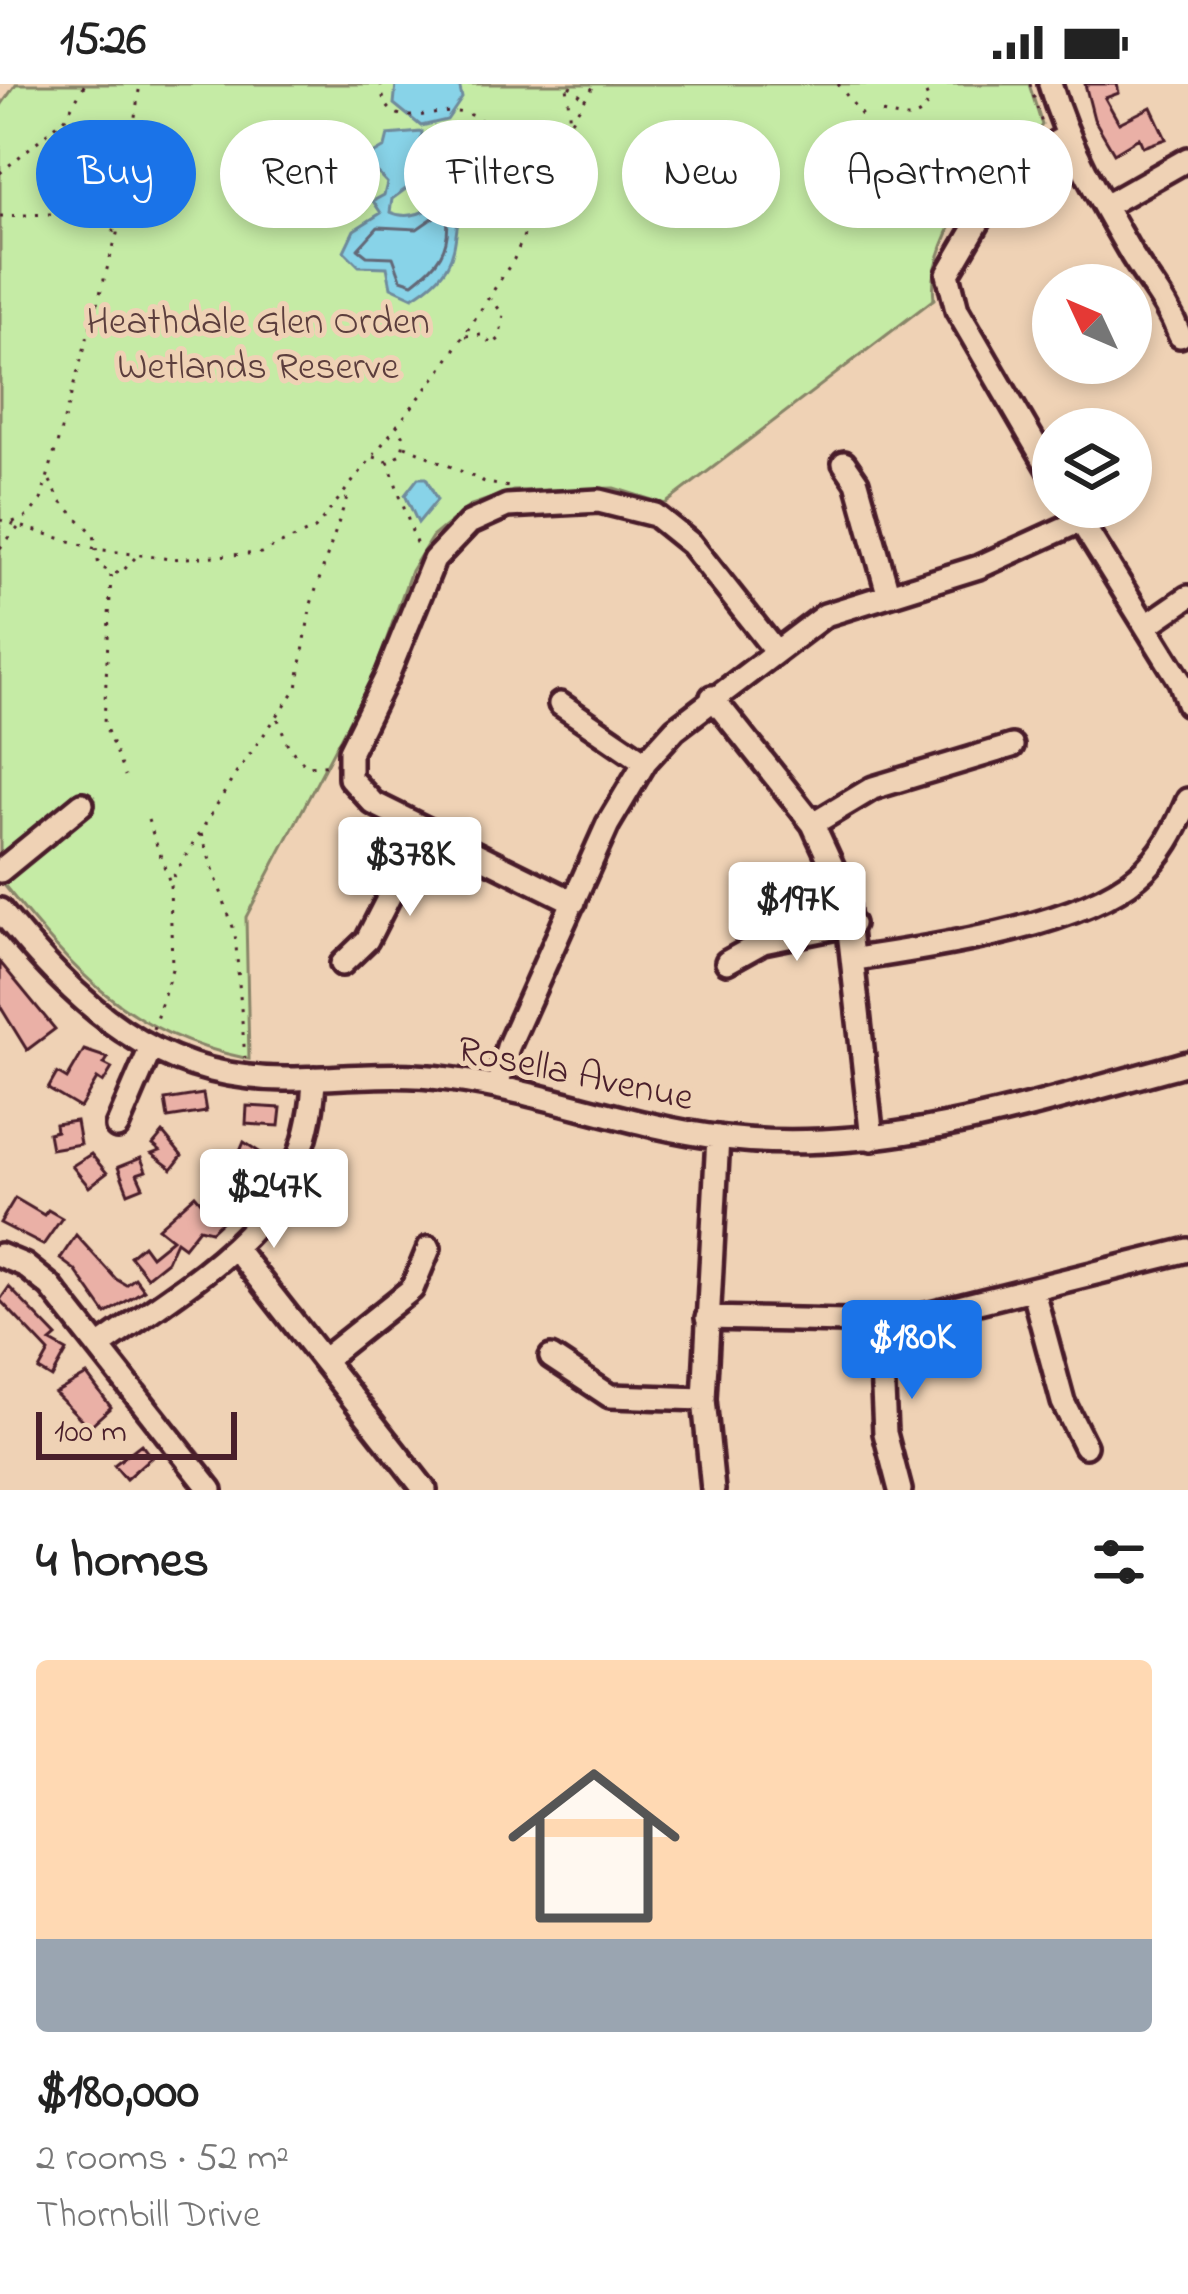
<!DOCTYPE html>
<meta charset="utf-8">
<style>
body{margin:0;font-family:"Indie Flower",sans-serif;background:#f6f6f6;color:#222;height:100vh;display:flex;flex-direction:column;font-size:45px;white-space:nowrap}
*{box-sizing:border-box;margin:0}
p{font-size:39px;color:#767676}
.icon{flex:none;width:66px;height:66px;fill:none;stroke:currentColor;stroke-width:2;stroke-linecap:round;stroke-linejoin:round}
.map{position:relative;height:1406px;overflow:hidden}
.side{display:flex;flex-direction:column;background:#fff;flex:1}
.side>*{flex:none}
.top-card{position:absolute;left:36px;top:36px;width:1116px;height:108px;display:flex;gap:24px}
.needle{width:78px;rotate:314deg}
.fabs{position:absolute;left:1032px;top:180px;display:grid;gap:24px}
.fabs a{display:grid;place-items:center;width:120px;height:120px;border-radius:50%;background:#fff;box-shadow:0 6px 18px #0003;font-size:60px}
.scale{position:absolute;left:36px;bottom:30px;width:201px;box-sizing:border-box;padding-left:12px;border:6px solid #4a1f2b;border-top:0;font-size:33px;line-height:42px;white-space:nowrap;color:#4a1f2b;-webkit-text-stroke:9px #efd2b5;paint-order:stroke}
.price{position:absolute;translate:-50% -102px;padding:0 27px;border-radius:12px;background:#fff;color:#222;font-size:39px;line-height:78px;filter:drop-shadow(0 3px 6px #0008)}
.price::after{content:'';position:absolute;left:50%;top:72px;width:36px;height:27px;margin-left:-18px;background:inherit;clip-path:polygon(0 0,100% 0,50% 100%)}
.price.selected{background:#1a73e8;color:#fff}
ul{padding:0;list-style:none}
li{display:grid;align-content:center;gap:24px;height:636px;padding:0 36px}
li span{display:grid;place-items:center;height:372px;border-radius:12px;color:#555}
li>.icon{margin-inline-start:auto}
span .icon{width:216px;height:216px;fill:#fffc;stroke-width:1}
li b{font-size:51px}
h2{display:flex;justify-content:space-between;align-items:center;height:144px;padding:0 36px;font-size:51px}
.pill{padding:0 42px;border-radius:54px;background:#fff;box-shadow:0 6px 18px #0003;font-size:42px;line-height:108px}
.pill.selected{background:#1a73e8;color:#fff}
.status{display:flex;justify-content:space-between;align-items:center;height:84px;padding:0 60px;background:#fff;direction:ltr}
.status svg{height:33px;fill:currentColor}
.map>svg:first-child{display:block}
</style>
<div class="status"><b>15:26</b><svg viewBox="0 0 49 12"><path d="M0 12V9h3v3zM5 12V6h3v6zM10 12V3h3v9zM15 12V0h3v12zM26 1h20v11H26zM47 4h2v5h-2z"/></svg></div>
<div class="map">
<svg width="1188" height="1406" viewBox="0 0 1188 1406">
<rect width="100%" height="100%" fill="#efd2b5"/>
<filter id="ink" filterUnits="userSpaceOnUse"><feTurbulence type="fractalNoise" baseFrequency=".00833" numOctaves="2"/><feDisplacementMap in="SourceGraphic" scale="24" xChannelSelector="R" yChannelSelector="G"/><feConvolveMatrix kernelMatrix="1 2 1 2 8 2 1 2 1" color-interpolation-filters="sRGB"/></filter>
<g filter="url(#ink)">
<path fill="#c5eba5" stroke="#888568" stroke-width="3" d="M16,0H1029L1042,41C1034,54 1017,58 1005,68C970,98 928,169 934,215L665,420L614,404L513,407L471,421L432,453L411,487L375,588L246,833L249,975C126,949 76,890 0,796V23Z"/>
<path fill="#88d3e8" stroke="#6f8b9c" stroke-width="3" d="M396,0H459L462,14L447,36L421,42L394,20Z
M422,48L418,96L392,115L390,128C418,141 451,114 463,88L470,101C444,150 473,177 413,213L391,203L387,183L359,182L344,167L354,146L381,129L373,117L384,111L387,99L370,81L373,70L385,63L388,51Z
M418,394H426L437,416L418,439L405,411Z"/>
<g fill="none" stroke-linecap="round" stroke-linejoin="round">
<path stroke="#636777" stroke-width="3" d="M440,129L447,132C451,165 437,181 413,199L401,195L393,173L367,172L358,165L378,143L417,145Z"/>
</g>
<path fill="#eab0a6" stroke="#4a1f2b" stroke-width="3" d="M1085,0H1117L1119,9L1105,14L1119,39L1151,23L1166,55L1143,63L1139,54L1114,69L1094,35Z
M0,878L55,945L27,966L0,922Z
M84,966L108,974L104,980L112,984L103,999L97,995L80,1024L48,1005L57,989L67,995Z
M203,1010L206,1028L168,1034L165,1016Z
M247,1022L281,1024L279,1042L246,1040Z
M76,1037L80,1060L51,1065L48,1049L56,1047L55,1040Z
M163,1049L182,1072L172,1085L152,1070L160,1067L153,1061Z
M244,1058L267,1073L246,1113L220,1093L230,1081L233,1084Z
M91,1070L107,1089L89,1103L72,1082Z
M141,1074L146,1087L137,1090L143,1103L128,1109L118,1083Z
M195,1111L206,1124L211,1120L221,1138L211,1147L199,1144L184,1163L176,1157L167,1177L147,1193L130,1172L143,1161L151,1172L172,1155L158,1144Z
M15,1114L44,1131L48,1126L62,1134L43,1161L0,1139Z
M76,1151L116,1195L126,1201L135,1194L144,1206L106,1230L75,1186L60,1175Z
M9,1203L57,1253L51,1258L67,1267L52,1294L39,1286L49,1268L0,1216Z
M87,1291L111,1323L89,1343L55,1309Z
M141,1360L151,1373L126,1395L114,1381Z"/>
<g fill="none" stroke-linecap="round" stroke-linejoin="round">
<defs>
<path id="minor" d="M1050,0C1068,62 1100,116 1132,171C1150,200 1168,220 1180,252
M955,102L974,97L983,84
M1105,122L1188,75
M844,379L857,398L888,509
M1053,391L957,226L948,190L1010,84L1067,52
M1072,423L1180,597L1188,620
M1146,542L1188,513
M712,613L813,740L845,810L872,1055
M560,620L645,678
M813,740L873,704L1012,662
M0,787L82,720
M574,818L373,719L350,694V667L387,592L434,476L469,439L507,422L599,417L655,431L691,460L774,565
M0,826C78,921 153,995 285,995C340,995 393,987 449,995C542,1007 631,1043 724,1054C883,1073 1037,1019 1188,979
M856,875C933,863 1079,843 1138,792C1163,771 1175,746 1188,716
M727,878L763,858L852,840
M342,880L367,856L423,746
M497,1003L508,963L608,740L645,678L675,645L825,531L979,483L1080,437
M117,1043L151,964
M234,1163L425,1406
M0,1171L24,1181L50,1202L211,1406
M1033,1207L1063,1318L1085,1362
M707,1234L898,1238L1188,1166
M880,1240L885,1349L900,1406
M99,1263C202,1189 310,1136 314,994
M551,1273L610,1312L704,1315
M323,1276L412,1205L429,1164
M713,1406L704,1315L718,1053"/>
</defs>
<use href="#minor" stroke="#4a1f2b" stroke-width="30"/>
<path stroke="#4a1f2b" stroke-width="3" stroke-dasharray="3 9" stroke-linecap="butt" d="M381,0C384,49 426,27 455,28C498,29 530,90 535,126
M838,0L863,33
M1030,0L1043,43
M569,2L583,13
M882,29C903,34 919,41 929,17L922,0
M571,36L595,0
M983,69L1001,51L1018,57
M883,80L953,84
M0,89L65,34L85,0
M529,99L549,97
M0,132L99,128
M115,148L103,141L99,128L110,112L123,111
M466,252L482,251L492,261L499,255L504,231L491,215
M405,362L487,399L509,403
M374,373L386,377L401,370L405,354L397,341
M388,377L418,465
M50,397L61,418L94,450L99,483L120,490L135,474
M0,436L96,465L170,475L261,469L315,445L442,285L514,175L570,42L567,0
M13,438L28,432L41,416L117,150L140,0
M0,464L18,444
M111,491L104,639L125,692
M278,635L289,664L307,682L335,680
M148,736L169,796
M201,750L235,849L245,974
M153,945L172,885L170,798L235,691L297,604L311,520L348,410"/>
<use href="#minor" stroke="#efd2b5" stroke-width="21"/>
</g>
</g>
<g text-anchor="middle" stroke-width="10" stroke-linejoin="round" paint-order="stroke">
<g font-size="39" fill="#5c3e3d" stroke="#efd2b5">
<text x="258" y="249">Heathdale Glen Orden<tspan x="258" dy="45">Wetlands Reserve</tspan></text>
</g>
<g font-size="39" fill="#4a1f2b" stroke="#efd2b5">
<text transform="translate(576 987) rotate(12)" y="14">Rosella Avenue</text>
</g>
</g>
</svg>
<div class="fabs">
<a><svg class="needle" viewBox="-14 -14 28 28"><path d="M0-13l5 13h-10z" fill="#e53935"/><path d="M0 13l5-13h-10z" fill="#767676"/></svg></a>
<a><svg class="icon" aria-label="layers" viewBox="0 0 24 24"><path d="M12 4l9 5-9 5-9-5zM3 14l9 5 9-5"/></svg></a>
</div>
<div class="scale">100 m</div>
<b class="price" style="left:410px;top:835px">$378K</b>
<b class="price" style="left:797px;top:880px">$197K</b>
<b class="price" style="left:274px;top:1167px">$247K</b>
<b class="price selected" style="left:912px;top:1318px">$180K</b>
<div class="top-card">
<a class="pill selected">Buy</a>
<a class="pill">Rent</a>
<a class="pill">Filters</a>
<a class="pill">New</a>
<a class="pill">Apartment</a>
</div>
</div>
<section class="side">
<h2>4 homes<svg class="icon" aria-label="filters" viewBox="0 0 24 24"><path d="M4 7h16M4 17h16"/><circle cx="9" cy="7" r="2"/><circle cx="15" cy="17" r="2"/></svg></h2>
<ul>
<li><span style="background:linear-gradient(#ffd9b3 75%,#9aa5b1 0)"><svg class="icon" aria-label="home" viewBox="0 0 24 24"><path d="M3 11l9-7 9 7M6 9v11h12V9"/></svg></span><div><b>$180,000</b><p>2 rooms · 52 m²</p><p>Thornbill Drive</p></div></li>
</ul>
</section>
